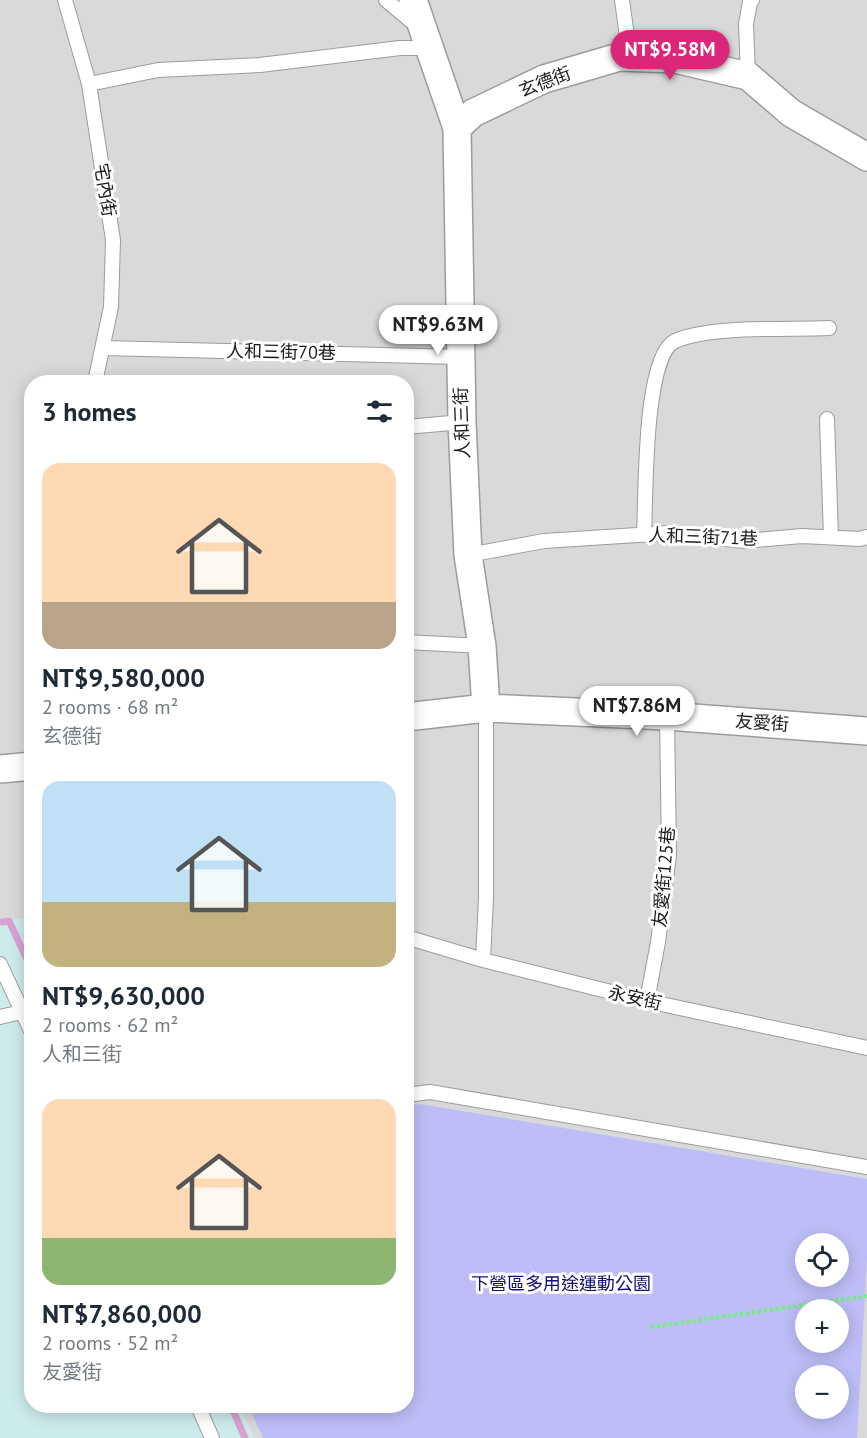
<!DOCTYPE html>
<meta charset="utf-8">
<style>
body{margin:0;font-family:"PT Sans","Noto Sans TC",sans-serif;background:#f6f6f7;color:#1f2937;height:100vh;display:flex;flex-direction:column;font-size:22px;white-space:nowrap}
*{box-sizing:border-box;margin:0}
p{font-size:20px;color:#747a83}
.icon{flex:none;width:33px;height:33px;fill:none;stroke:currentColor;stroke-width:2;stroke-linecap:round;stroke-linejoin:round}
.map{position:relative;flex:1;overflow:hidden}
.details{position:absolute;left:24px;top:375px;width:390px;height:1038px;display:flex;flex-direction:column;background:#fff;border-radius:24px;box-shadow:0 3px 15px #0003}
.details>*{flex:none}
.tools{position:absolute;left:795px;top:1233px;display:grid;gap:12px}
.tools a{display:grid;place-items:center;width:54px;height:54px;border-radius:50%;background:#fff;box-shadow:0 3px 15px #0003;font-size:30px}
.price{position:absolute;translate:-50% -51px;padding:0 14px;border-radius:21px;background:#fff;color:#222;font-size:20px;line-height:39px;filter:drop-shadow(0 2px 3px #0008)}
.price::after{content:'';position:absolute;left:50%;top:36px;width:18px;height:14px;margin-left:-9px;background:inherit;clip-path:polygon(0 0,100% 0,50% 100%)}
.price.active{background:#db2777;color:#fff}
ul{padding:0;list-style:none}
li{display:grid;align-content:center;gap:12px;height:318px;padding:0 18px}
li span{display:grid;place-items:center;height:186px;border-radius:18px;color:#555}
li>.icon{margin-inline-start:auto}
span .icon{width:108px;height:108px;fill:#fffc;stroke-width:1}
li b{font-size:26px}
h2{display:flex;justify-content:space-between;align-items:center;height:72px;padding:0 18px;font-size:26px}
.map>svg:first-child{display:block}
</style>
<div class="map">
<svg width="867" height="1438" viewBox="0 0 867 1438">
<rect width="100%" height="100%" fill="#e1ede8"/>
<path fill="#d8d9d8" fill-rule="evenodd" d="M0,0H867V1438H254L239,1406H406V382H32L31,917L0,922ZM806,1244H838V1276H806ZM806,1310H838V1342H806ZM806,1376H838V1408H806Z"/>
<path fill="#cceceb" d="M31,917L32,1406H239L254,1438H0V922Z"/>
<path fill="#bdbef7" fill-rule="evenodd" d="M421,1104L867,1179V1260L857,1438H263L248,1406H406L407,1106ZM806,1244H838V1276H806ZM806,1310H838V1342H806ZM806,1376H838V1408H806Z"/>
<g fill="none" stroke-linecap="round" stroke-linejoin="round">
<path stroke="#daa2d2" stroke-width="7" d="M2,922L9,921L32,970
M231,1406L245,1438"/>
<defs>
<path id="service" d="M65,0L89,84L113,240L111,307L95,382
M386,0L417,26
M622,0L630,58
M748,76L746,24L750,2L752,0
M89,84L158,70L260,65L400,48H430
M103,348L460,357
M827,419L831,537
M406,427L462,422
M644,535C646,500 643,356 675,341C711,325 789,330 829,328
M468,555L544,541L668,533L745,541L802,536L860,539L867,537
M406,642L482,646
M406,937L483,960L647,1001L867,1048
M483,960L486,897V708
M0,964L32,1033
M647,1001L658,942L669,855L667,716
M0,1017L22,1012
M406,1095L430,1092L867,1167
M198,1406L212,1438"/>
<path id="minor" d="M413,0L457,128L462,422L468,555L482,646L486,708
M457,128L473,113L544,79L619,57L675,59L748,76L791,113L867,157
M406,717L486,708L667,716L867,731
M0,769L32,766"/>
</defs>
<use href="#service" stroke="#9c9c9c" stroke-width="16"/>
<use href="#minor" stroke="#9c9c9c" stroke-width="30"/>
<path stroke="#69f66b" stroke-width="4" stroke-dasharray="3 3" stroke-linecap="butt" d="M651,1327L867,1296"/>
<use href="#service" stroke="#fff" stroke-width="14"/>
<use href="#minor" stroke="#fff" stroke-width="27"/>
</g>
<g text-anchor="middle" stroke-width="6" stroke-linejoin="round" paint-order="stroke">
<g font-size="18" fill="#1b1b1b" stroke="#fff">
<text transform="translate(545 82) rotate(-21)" y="6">玄德街</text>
<text transform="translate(105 190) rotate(81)" y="6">宅內街</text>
<text transform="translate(281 352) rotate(1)" y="6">人和三街70巷</text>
<text transform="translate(462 423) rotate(-92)" y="6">人和三街</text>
<text transform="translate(703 537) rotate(2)" y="6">人和三街71巷</text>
<text transform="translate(762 723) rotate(4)" y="6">友愛街</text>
<text transform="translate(664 877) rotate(-85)" y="6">友愛街125巷</text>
<text transform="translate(635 998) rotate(13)" y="6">永安街</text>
</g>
<g font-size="18" fill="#0e0e75" stroke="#fff">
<text x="561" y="1290">下營區多用途運動公園</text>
</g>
</g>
</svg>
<div class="tools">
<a><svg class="icon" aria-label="locate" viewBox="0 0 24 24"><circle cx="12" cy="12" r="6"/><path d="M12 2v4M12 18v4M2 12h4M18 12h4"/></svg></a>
<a>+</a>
<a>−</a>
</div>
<b class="price active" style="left:670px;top:81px">NT$9.58M</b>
<b class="price" style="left:438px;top:356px">NT$9.63M</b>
<b class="price" style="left:637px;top:737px">NT$7.86M</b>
<section class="details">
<h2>3 homes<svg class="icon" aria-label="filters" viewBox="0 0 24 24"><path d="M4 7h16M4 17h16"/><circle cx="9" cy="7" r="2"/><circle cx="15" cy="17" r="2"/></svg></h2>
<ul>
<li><span style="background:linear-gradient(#ffd9b3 75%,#b9a48a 0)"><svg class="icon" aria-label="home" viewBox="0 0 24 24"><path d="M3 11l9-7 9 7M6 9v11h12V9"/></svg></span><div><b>NT$9,580,000</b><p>2 rooms · 68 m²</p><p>玄德街</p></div></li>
<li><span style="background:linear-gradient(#bfe0f5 65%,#c2b280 0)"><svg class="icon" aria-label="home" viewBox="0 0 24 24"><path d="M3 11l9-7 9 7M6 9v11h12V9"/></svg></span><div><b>NT$9,630,000</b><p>2 rooms · 62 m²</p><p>人和三街</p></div></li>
<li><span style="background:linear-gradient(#ffd9b3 75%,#8fb573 0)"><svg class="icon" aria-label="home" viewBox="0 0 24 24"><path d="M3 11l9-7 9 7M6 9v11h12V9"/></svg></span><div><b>NT$7,860,000</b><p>2 rooms · 52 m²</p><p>友愛街</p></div></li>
</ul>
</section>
</div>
